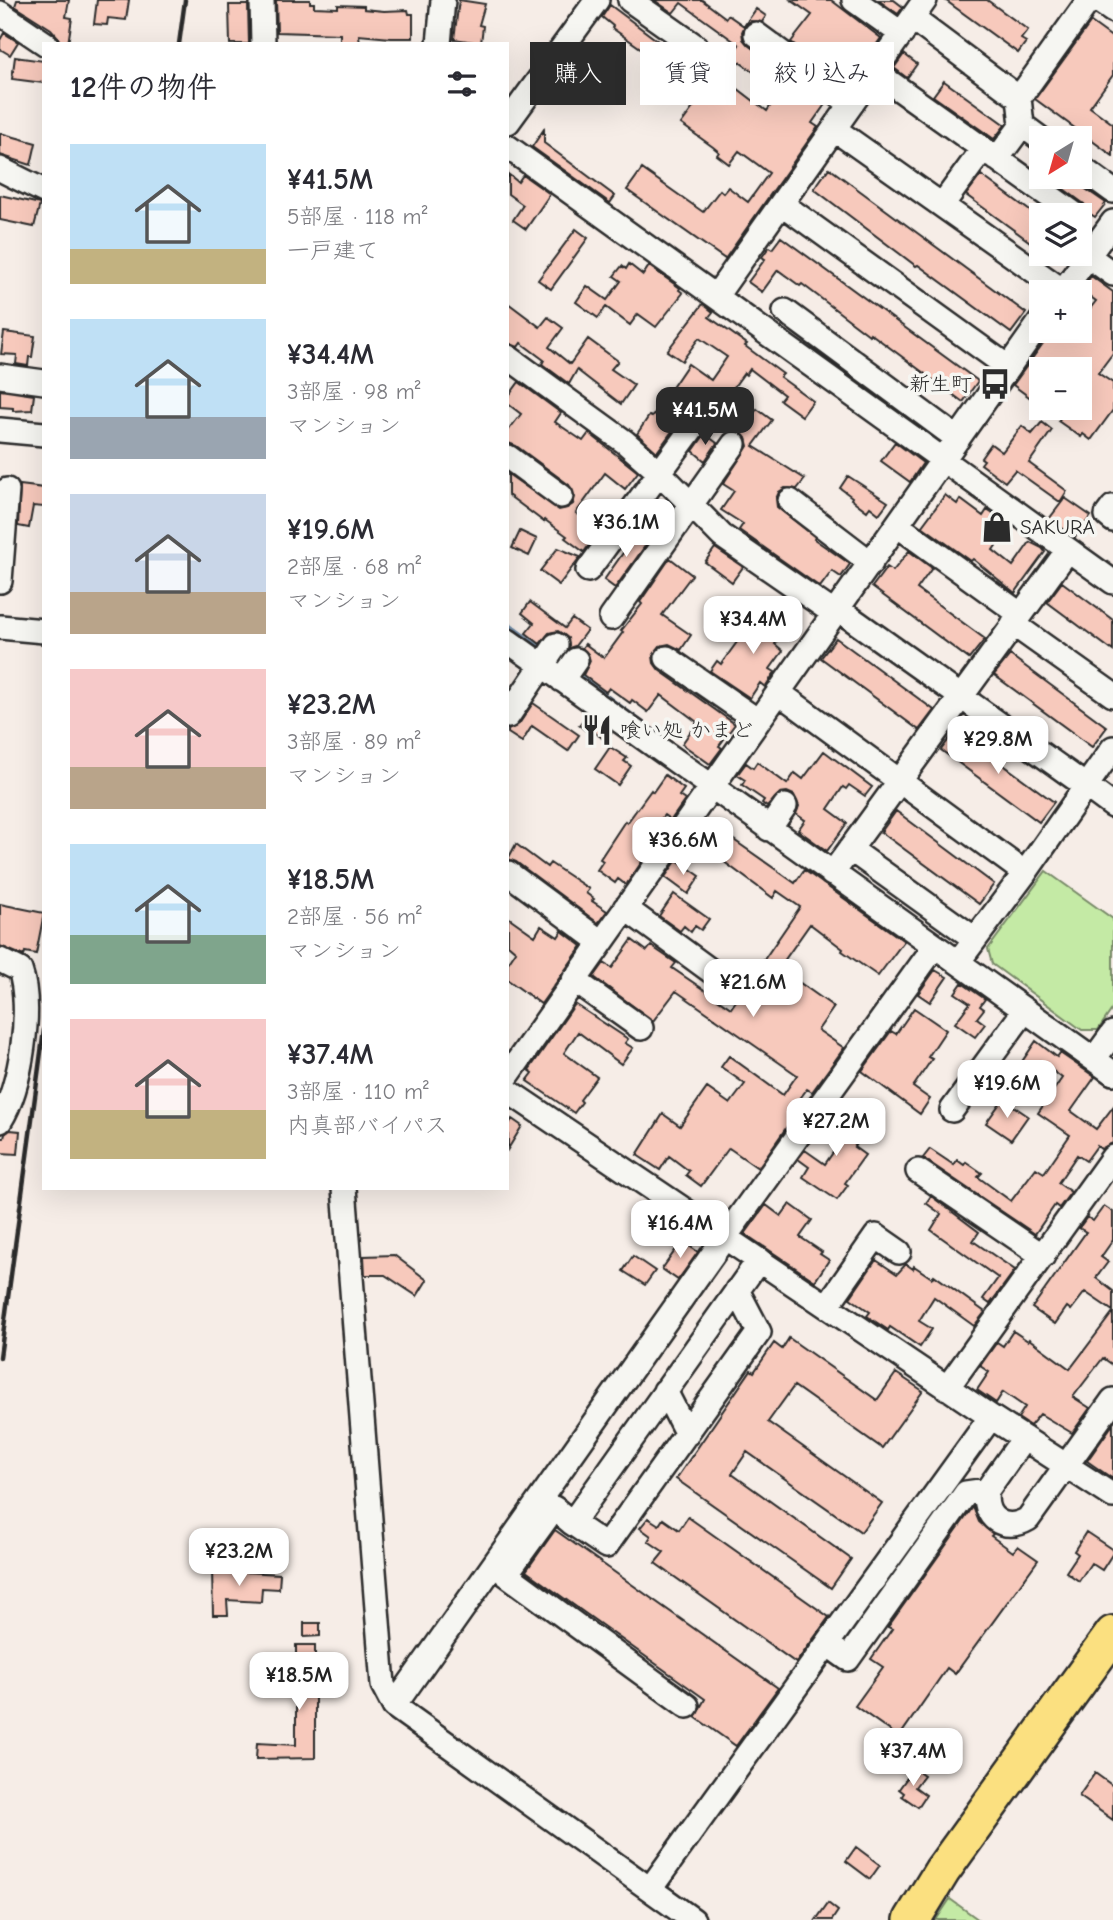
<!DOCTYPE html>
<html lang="ja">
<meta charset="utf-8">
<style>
body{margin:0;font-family:"Comic Neue","Klee One",sans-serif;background:#f2f2f3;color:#2b2b33;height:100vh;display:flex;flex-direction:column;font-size:26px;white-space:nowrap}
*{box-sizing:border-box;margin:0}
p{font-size:23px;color:#7c7c81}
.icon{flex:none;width:38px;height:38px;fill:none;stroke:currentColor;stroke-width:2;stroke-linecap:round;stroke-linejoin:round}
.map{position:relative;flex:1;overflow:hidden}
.panel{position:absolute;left:42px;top:42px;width:467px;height:1148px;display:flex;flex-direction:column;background:#fff;border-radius:0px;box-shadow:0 7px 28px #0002}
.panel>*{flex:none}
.top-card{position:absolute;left:530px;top:42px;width:478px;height:63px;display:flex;gap:14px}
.needle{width:46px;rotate:217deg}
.buttons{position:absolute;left:1029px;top:126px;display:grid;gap:14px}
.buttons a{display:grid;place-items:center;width:63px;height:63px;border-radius:0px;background:#fff;box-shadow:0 7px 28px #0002;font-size:35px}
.price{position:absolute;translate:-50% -60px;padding:0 16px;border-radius:14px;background:#fff;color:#222;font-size:23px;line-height:46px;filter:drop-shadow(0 2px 4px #0008)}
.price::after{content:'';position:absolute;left:50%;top:42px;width:21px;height:16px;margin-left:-10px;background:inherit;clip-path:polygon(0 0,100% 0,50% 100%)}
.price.current{background:#2b2b2b;color:#fff}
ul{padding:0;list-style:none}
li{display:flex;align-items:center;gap:21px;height:175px;padding:0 28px}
li span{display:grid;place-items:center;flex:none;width:196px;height:140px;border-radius:0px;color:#555}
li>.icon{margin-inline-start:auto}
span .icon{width:84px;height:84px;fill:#fffc;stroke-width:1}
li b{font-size:30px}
h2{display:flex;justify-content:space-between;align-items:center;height:84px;padding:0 28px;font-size:30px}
.pill{padding:0 24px;border-radius:0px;background:#fff;box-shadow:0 7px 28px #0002;font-size:24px;line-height:63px}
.pill.current{background:#2b2b2b;color:#fff}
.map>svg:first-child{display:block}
</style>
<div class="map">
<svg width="1113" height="1920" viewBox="0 0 1113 1920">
<rect width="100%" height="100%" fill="#f6ede7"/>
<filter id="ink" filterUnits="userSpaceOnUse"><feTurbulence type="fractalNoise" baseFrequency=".0143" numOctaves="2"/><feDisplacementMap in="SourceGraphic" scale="14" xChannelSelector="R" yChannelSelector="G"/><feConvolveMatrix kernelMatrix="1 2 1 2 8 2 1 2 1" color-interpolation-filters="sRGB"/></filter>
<g filter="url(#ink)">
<path fill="#c4eaa5" stroke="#788a68" stroke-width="2" d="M1046,871L1113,919V1008L1098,1030H1082L992,964L988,949Z
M950,1899L979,1920H936Z"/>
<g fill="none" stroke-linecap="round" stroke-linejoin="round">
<path stroke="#728da8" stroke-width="4.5" d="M508,624L543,650
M575,673L692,759"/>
</g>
<path fill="#f7c9bc" stroke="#2b2b2b" stroke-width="2" d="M17,0H69L66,17L72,18L68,44H60L58,37L51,29L15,6Z
M97,0H129L126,20L108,18L107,25L94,24Z
M276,0H310V3H314V7L338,8V5L364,6V9L384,11L408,10L409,14H413V38H391L359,35L360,44H340V34L277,32Z
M459,0L485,4L479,25L483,26L481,43L454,39Z
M654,0H702L726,18L728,15L744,26L756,9L766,16L762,22L751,21L745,25L742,32L743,39L748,45L768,60L758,75L731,56L739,45L681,3L673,13Z
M791,0H831L881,38L848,85L791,42L812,15Z
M878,0H894L903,7L898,14Z
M945,0H987L1028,30L1021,39L1026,42L1018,53Z
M229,5H248L249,44H230Z
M610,5L670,50L672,47L688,58L699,59L767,111L786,82L801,93L805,88L826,103L812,123L818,127L725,259L627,190L642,169L703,212L720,190L723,193L728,187L748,202L769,173L739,151L729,164L717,155L719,152L713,147L681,124L709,86L678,64L673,71L612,28L613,26L602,17Z
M1091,22L1113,38V75L1090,107L1113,124V156L1035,99Z
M4,33L18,42L10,55L0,49V40Z
M904,54L917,64L907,78L894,68Z
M15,57L44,61V83L12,79Z
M944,81L1005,125L994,139L933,96Z
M544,129V143L615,196L610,203L532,147Z
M0,133L36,143L31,165L0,155Z
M829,168L1026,313L1011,333L918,265L916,266L814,189Z
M508,174L518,182L523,175L550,194L526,229L513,220L523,205L508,194Z
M981,175L1041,219V250L966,195Z
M1068,177L1106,203L1095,217L1089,213L1084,204L1061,187Z
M0,195L40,204L34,227L0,220Z
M576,229L588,238L551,289L538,280Z
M781,237L978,381L963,402L870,333L869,335L802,284L800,286L778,270L762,292L748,282L765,259L762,257L769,247L772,249Z
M629,264L643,275L649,266L680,288L679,290L683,293L656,327L638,314L630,325L606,307L598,318L576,302L587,286L607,300L621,281L614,276L622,266L626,269Z
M1091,276L1113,292V353L1098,373L1113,383V410L1091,440L1083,434L1081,437L1058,421L1068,408H1080V369H1041V394L1036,402L1013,385L1052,331H1080V321L1096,301L1081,290Z
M508,303L540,327L548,317L563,328L549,347L570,364L588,339L618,361L611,369L634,385L621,404L577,370L569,384L542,364L544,360L521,343L518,347L508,343Z
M703,304L713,312L709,317L747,344L745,346L783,374L780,377L813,401L802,416L780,400L784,395L750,369L746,375L744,373L718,409L704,398L689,408L657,452L637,434L649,416L652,417L688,364L711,380L727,357L699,338L682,361L667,351Z
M4,332L35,336L32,357H29L28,366L16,364L17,355L1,354Z
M519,382L561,413L555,422L583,441L589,433L638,472L625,489L605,473L576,513L600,530L584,552L565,538L567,536L545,520L544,522L508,495V474L559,510L567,508L573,504L575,497L569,485L516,446L508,443V431L521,414L508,404V397Z
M0,390L34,395L32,410L13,411V408L0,407Z
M757,409L772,420L753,446L805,479L797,489L785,488L779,492L776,499L777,507L815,537L814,539L850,564L841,577L832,571L820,587L739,530L743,524L721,510L734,491L723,484L748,446L746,438L740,432Z
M1042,422L1052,430L1029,463L1067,491L1060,502L1015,470L1005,482L981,464L984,460L981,458L991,444L1002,452L1022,426L1032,434Z
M705,434L717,443L705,461L693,451Z
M895,442L923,463L910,482L881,461Z
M848,476L888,502L879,514L870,507L867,511L851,499L852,497L840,488Z
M20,485L44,488V507L33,506L29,528L18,526Z
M945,495L957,504L960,499L983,516L987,510L1010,525L993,550L1013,566L1030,542L1042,548L1045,552L1015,593L973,559L971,561L922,526Z
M1065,498L1091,516L1075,537L1049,519Z
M520,531L537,539L529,556L512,548Z
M634,532L648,542L615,588L604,580L625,550L622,548Z
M558,548L580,557L559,585L540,571Z
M715,548L743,567L732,582L705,562Z
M909,551L932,568L917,589L985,639L969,659L872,587L887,567L893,571Z
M670,558L692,575L662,615L691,635L681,650L669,644L660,646L653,656L654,663L659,670L735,724L719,746L722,748L710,764L682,744L697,722L661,695L648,712L632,700L630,703L609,688L606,692L583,675L590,661L588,654L582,648L585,644L604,658L623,632L621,631L642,604L640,602Z
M1062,582L1113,620V651L1047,602Z
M530,602L565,628L572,619L587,630L575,646L569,648L568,638L558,631L549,633L540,644L526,633L534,623L522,613Z
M764,610L787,626L775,644L783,651L770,669L775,672L765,687L760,683L750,698L710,671L717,661L721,664L748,627L751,629Z
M836,638L934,710L919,730L821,658Z
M1010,655L1107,727L1092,747L994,675Z
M533,703L579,735L568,751L532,726L522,742L508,733V730L519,724Z
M587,715L612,732L606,741L593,731L590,734L579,725Z
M956,730L1054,802L1039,822L941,750Z
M610,747L627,758L624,761L631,766L618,785L595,769Z
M824,751L872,787L865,796L849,785L846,789L843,787L828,809L847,823L827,851L798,830L805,820L796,814L799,806L794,795L787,792L780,793L767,807L762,803L764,800L742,785L745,780L737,775L746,763L753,768L757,762L787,784L795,773L803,779Z
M665,775L684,789L679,796L685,800L671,820L664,815L644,841L652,847L626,885L618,879L615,883L597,870L603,861L600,859L625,821L627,823L651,790L653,792Z
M896,811L994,884L979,904L881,832Z
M721,831L795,883L804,870L904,941L878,976L842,951L843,949L810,924L779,968L834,1007L818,1030L844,1048L812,1092L807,1089L790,1112L795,1115L758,1168L729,1148L701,1186L686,1175L689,1171L669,1156L660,1170L637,1155L663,1114L680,1126L707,1088L730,1104L745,1084L721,1067L729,1056L783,1095L797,1075L676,991L653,1021L594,977L604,963L612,968L632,940L647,951L651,946L676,963L672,968L731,1008L800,907L777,891L773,898L708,850Z
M516,844L547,867L550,863L589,889L586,893L594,899L592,901L607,911L598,923L516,862L508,859Z
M677,860L700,876L688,894L665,877Z
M674,894L709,919L701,930L695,926L691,932L684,926L680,931L659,916Z
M0,904L44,913L36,954L25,952L24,956L0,946Z
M508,917L535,936L541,926L558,937L562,931L582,946L541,1004L508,980V963L516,951L508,944Z
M935,970L947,977L930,1002L918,994Z
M962,983L985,999L980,1006L984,1009L977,1018L985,1024L975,1037L955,1023L970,1003L955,993Z
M575,1004L628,1039L625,1043L633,1048L621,1064L578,1032L564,1053L597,1077L580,1100L582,1102L574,1113L527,1081L533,1073L529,1070Z
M914,1008L946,1030L928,1057L932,1059L913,1087L930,1099L920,1114L862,1071L891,1031L896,1034Z
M1036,1041L1057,1057L1060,1053L1095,1077L1071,1111L1096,1129L1113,1107V1143L1101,1149L1097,1146L1086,1161L1077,1155L1058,1183L1071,1192L1059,1208L1055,1205L1035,1234L923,1158L930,1149L954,1165L957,1160L964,1165L966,1162L982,1173L978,1177L1011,1201L1036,1168L1044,1173L1070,1135L1038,1113L1062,1078L1040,1061L1016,1096L1004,1088Z
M1003,1099L1028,1116L1011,1140L986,1123Z
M832,1113L839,1118L843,1113L859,1124L856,1128L864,1133L854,1147L865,1155L845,1183L848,1185L837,1200L803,1177L809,1167L798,1159L805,1150L825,1164L843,1138L824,1124Z
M512,1119L522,1126L508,1149V1126Z
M10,1130L20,1131L18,1154L0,1153V1138H4L5,1134Z
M931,1196L979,1232L973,1241L1015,1270L990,1304L983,1299L998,1278L931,1230L941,1214L926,1203Z
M790,1204L812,1220L800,1237L822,1252L820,1254L829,1260L815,1281L745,1234L766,1205L781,1216Z
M1104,1206L1113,1212V1240L1101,1257L1108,1262L1096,1278L1113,1291V1311L1085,1292L1071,1310L1067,1307L1055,1324L1032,1308L1086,1232L1079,1228L1087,1217L1093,1221Z
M672,1219L686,1228L676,1242L663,1232Z
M682,1241L698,1252L678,1280L662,1269Z
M394,1255L427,1280L417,1296L385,1275H365L364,1256Z
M633,1256L655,1271L645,1285L623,1271Z
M876,1260L897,1274L906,1264L913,1269L914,1266L932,1278L934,1275L985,1312L974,1326L934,1297L919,1321L932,1329L920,1347L890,1327L888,1330L867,1316L870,1312L850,1298Z
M1113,1312V1365L1103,1358L1073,1397L1090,1408L1072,1433L1040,1414L1030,1426L1018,1418L1025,1407L1003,1392L996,1403L977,1390L989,1372L980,1366L997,1342L1003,1346L1013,1331L1028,1341L1029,1339L1070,1369Z
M789,1338L877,1400L896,1373L923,1391L882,1448L794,1386L768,1422L882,1503L861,1532L747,1452L732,1474L851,1559L831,1588L676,1479L751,1370L754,1372L774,1343L782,1349Z
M1113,1424V1479L1087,1461Z
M973,1507L979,1522L993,1534L991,1536L1013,1552L1018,1546L1038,1560L955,1674L947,1668L899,1737L855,1706L883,1667L871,1659L892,1629L888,1627Z
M688,1517L829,1617L796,1663L655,1563L664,1552L648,1541L651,1536L640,1528L648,1518L659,1525L663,1519L679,1530Z
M555,1530L778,1688L736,1746L695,1717L705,1699L526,1571Z
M1086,1532L1113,1550V1553L1102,1570L1091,1563L1079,1581L1066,1572L1078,1554L1074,1551Z
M227,1568V1571L280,1574L279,1589L262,1588L261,1602L227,1600L228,1615H213L212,1569Z
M304,1623H320V1636L304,1637Z
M296,1645H315V1758L256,1759L257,1743L296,1745Z
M914,1768L924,1775L915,1787L926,1795L918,1807L902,1796L904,1793L899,1789Z
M1095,1773L1113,1786V1820L1079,1796Z
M856,1847L880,1865L870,1879L846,1861Z
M828,1903L838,1911L832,1920H816Z"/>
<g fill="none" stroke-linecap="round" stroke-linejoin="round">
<defs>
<path id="minor" d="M262,0L263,44
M630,0L695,46
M854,0L902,34
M1097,0L1113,11
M0,13L46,44
M913,19L1019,98
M756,34L851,104
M439,44L443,0
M874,71L1076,215
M508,122L597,0
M1022,125L1019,98L1089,0
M834,129L1063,291
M508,147L1113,582
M997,159L1022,125L1041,139
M1080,167L1113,191
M0,169L44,191
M782,204L1008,367
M942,205L983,149
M1088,256L1113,274
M1062,292L1113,222
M716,296L925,0
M785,311L958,439
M508,357L625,442L660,473L722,536L835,614
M0,376L44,382
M0,430L44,434
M508,457L561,496
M790,501L871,563
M1113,507L1107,515L1113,520
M897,525L1020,614
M588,570L702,415
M0,581L7,490
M838,609L1086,786L1113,748
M611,618L734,444
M1013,624L1113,695
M0,627L44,631
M508,641L1113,1073
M667,658L758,721
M562,680L576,660
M778,692L1025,873
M508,716L556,645
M769,829L785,806
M850,849L975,939
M508,873L601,942
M832,874L1068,550
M625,908L726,982
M0,960L20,970C33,1007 21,1088 0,1121
M958,962L1025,873L1086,786L1113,806
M574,980L641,1028
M1094,1059L1113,1033
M508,1075L1041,321
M508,1091L991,1417L1113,1496
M952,1110L1025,1010
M918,1171L1043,1256
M344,1188L383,1685L394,1706L693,1920
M737,1290L759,1332L606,1546L572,1523L759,1260
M827,1306L876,1236L899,1252
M947,1388L1113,1157
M665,1391L687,1434
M1024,1438L987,1490C982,1518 1004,1533 1028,1519L1113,1400
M572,1523L554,1508L506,1574L687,1706
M827,1644L848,1659L966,1493L987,1490
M394,1706L725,1237L935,946
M650,1889L991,1417"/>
<path id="highway" d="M912,1920L942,1871L1113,1634"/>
</defs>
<use href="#minor" stroke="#2b2b2b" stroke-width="28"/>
<use href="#highway" stroke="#2b2b2b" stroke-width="40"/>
<use href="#minor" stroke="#f6f6f2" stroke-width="23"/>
<use href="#highway" stroke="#fbe080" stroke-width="35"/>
<path stroke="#2b2b2b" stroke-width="4.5" d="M179,44L185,0
M0,1357L44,1030"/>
</g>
</g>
<defs>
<symbol id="bus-bare" viewBox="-9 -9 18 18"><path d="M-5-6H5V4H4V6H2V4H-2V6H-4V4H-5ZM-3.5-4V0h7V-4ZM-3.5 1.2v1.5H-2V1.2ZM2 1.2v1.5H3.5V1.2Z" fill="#2b2b2b" stroke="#f6f6f2" stroke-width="2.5" paint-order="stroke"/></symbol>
<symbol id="shop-bare" viewBox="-9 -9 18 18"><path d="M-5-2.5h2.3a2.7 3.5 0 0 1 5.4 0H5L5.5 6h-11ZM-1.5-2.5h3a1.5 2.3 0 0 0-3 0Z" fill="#2b2b2b" stroke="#f6f6f2" stroke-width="2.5" paint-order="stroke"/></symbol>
<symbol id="restaurant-bare" viewBox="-9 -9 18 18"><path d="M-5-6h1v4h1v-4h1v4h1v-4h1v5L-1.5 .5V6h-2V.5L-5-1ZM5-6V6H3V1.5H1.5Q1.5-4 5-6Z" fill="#2b2b2b" stroke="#f6f6f2" stroke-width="2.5" paint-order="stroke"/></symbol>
</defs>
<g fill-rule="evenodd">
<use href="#bus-bare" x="973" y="362" width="44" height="44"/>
<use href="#shop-bare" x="975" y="505" width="44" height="44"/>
<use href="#restaurant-bare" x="575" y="708" width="44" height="44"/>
</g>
<g text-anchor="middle" stroke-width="7" stroke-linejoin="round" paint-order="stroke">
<g font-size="21" fill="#2b2b2b" stroke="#f6f6f2" text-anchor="start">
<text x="972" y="391" text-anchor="end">新生町</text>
<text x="1020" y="534">SAKURA</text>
<text x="620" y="737">喰い処 かまど</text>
</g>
</g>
</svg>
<div class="buttons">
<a><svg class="needle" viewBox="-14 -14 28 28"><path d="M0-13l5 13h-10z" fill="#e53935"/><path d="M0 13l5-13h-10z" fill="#7c7c81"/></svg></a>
<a><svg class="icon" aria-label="layers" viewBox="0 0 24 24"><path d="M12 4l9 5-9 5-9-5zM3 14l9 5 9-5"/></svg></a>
<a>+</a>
<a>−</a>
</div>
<b class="price current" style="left:705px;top:447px">¥41.5M</b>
<b class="price" style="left:626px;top:559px">¥36.1M</b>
<b class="price" style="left:753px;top:656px">¥34.4M</b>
<b class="price" style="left:998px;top:776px">¥29.8M</b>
<b class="price" style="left:683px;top:877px">¥36.6M</b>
<b class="price" style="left:753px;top:1019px">¥21.6M</b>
<b class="price" style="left:1007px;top:1120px">¥19.6M</b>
<b class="price" style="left:836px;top:1158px">¥27.2M</b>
<b class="price" style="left:680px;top:1260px">¥16.4M</b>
<b class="price" style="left:239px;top:1588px">¥23.2M</b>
<b class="price" style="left:299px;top:1712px">¥18.5M</b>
<b class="price" style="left:913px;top:1788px">¥37.4M</b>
<div class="top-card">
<a class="pill current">購入</a>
<a class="pill">賃貸</a>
<a class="pill">絞り込み</a>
</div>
<section class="panel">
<h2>12件の物件<svg class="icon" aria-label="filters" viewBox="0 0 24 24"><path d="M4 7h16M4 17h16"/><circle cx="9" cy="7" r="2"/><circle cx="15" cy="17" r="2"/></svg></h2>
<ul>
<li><span style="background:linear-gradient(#bfe0f5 75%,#c2b280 0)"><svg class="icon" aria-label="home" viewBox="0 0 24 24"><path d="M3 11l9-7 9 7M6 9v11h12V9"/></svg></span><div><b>¥41.5M</b><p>5部屋 · 118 m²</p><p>一戸建て</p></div></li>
<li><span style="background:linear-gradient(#bfe0f5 70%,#9aa5b1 0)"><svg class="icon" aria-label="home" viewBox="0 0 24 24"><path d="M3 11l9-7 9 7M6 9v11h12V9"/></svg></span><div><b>¥34.4M</b><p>3部屋 · 98 m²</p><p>マンション</p></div></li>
<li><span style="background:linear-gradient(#c9d6e8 70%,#b9a48a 0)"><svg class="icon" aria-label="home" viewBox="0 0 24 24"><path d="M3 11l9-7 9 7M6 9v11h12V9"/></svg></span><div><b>¥19.6M</b><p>2部屋 · 68 m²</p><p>マンション</p></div></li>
<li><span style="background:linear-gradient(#f6c9c9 70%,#b9a48a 0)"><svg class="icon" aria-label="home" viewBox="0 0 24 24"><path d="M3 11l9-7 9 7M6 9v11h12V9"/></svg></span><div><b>¥23.2M</b><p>3部屋 · 89 m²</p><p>マンション</p></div></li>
<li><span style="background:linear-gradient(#bfe0f5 65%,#7fa58c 0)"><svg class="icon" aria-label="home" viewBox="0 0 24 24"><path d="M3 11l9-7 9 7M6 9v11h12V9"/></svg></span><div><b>¥18.5M</b><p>2部屋 · 56 m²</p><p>マンション</p></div></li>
<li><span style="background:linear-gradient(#f6c9c9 65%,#c2b280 0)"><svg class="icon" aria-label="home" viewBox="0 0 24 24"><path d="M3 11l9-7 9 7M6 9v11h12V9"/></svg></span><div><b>¥37.4M</b><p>3部屋 · 110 m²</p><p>内真部バイパス</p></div></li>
</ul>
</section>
</div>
